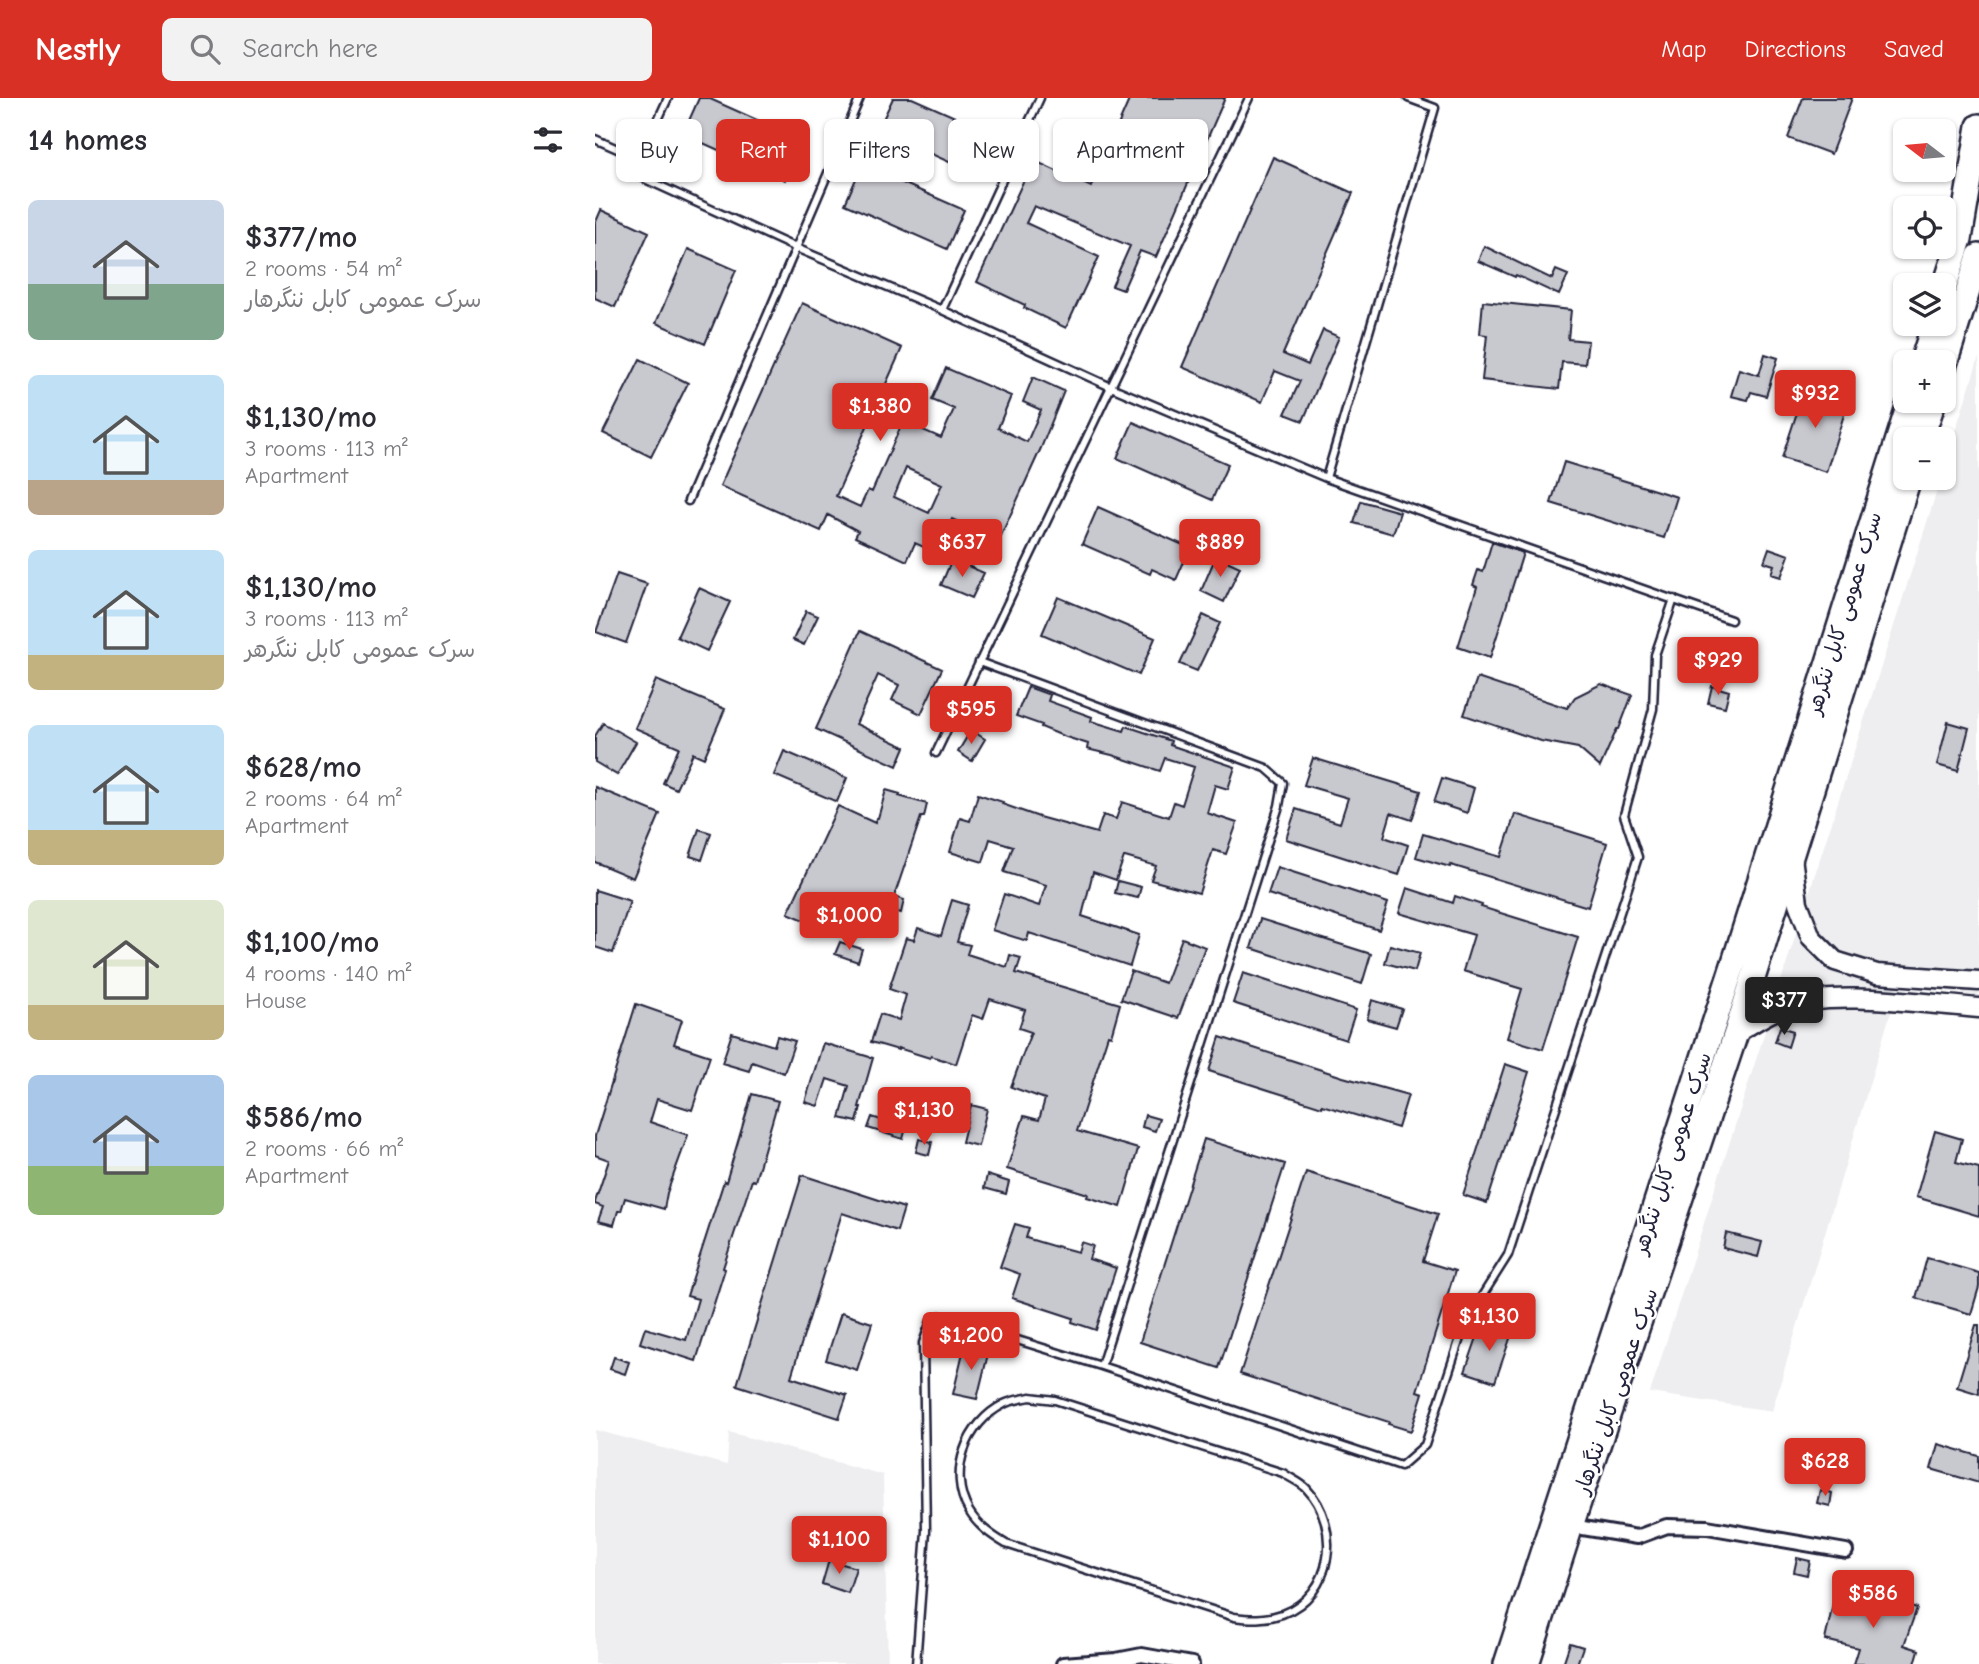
<!DOCTYPE html>
<meta charset="utf-8">
<style>
body{margin:0;font-family:"Comic Neue","Playpen Sans Arabic",sans-serif;background:#f2f2f3;color:#2b2b33;height:100vh;display:flex;flex-direction:column;font-size:26px;white-space:nowrap}
*{box-sizing:border-box;margin:0}
p{font-size:23px;color:#7c7c81}
.icon{flex:none;width:38px;height:38px;fill:none;stroke:currentColor;stroke-width:2;stroke-linecap:round;stroke-linejoin:round}
.map{position:relative;flex:1;overflow:hidden}
.drawer{display:flex;flex-direction:column;background:#fff;width:595px}
.drawer>*{flex:none}
.top-card{position:absolute;left:21px;top:21px;width:665px;height:63px;display:flex;gap:14px}
.needle{width:46px;rotate:286deg}
.tools{position:absolute;left:1298px;top:21px;display:grid;gap:14px}
.tools a{display:grid;place-items:center;width:63px;height:63px;border-radius:10px;background:#fff;box-shadow:0 2px 5px #0004;font-size:35px}
.price{position:absolute;translate:-50% -60px;padding:0 16px;border-radius:7px;background:#d93025;color:#fff;font-size:23px;line-height:46px;filter:drop-shadow(0 2px 4px #0008)}
.price::after{content:'';position:absolute;left:50%;top:42px;width:21px;height:16px;margin-left:-10px;background:inherit;clip-path:polygon(0 0,100% 0,50% 100%)}
.price.current{background:#222;color:#fff}
ul{padding:0;list-style:none}
li{display:flex;align-items:center;gap:21px;height:175px;padding:0 28px}
li span{display:grid;place-items:center;flex:none;width:196px;height:140px;border-radius:10px;color:#555}
li>.icon{margin-inline-start:auto}
span .icon{width:84px;height:84px;fill:#fffc;stroke-width:1}
li b{font-size:30px}
h2{display:flex;justify-content:space-between;align-items:center;height:84px;padding:0 28px;font-size:30px}
.pill{padding:0 24px;border-radius:10px;background:#fff;box-shadow:0 2px 5px #0004;font-size:24px;line-height:63px}
.pill.current{background:#d93025;color:#fff}
header{display:flex;align-items:center;gap:42px;box-sizing:border-box;height:98px;padding:0 35px;background:#d93025;color:#fff}
header strong{font-size:33px}
nav{display:flex;gap:38px;margin-inline-start:auto;font-size:24px}
.search{width:490px;height:63px;background:#f2f2f3;display:flex;align-items:center;gap:18px;box-sizing:border-box;padding:0 24px;border-radius:10px;color:#7c7c81;font-size:26px}
main{display:flex;flex:1;min-height:0}
.map>svg:first-child{display:block}
</style>
<header>
<strong>Nestly</strong>
<div class="search"><svg class="icon" aria-label="search" viewBox="0 0 24 24"><circle cx="10" cy="10" r="6"/><path d="M15 15l6 6"/></svg>Search here</div>
<nav><a>Map</a><a>Directions</a><a>Saved</a></nav>
</header>
<main>
<section class="drawer">
<h2>14 homes<svg class="icon" aria-label="filters" viewBox="0 0 24 24"><path d="M4 7h16M4 17h16"/><circle cx="9" cy="7" r="2"/><circle cx="15" cy="17" r="2"/></svg></h2>
<ul>
<li><span style="background:linear-gradient(#c9d6e8 60%,#7fa58c 0)"><svg class="icon" aria-label="home" viewBox="0 0 24 24"><path d="M3 11l9-7 9 7M6 9v11h12V9"/></svg></span><div><b>$377/mo</b><p>2 rooms · 54 m²</p><p>سرک عمومی کابل ننگرهار</p></div></li>
<li><span style="background:linear-gradient(#bfe0f5 75%,#b9a48a 0)"><svg class="icon" aria-label="home" viewBox="0 0 24 24"><path d="M3 11l9-7 9 7M6 9v11h12V9"/></svg></span><div><b>$1,130/mo</b><p>3 rooms · 113 m²</p><p>Apartment</p></div></li>
<li><span style="background:linear-gradient(#bfe0f5 75%,#c2b280 0)"><svg class="icon" aria-label="home" viewBox="0 0 24 24"><path d="M3 11l9-7 9 7M6 9v11h12V9"/></svg></span><div><b>$1,130/mo</b><p>3 rooms · 113 m²</p><p>سرک عمومی کابل ننگرهر</p></div></li>
<li><span style="background:linear-gradient(#bfe0f5 75%,#c2b280 0)"><svg class="icon" aria-label="home" viewBox="0 0 24 24"><path d="M3 11l9-7 9 7M6 9v11h12V9"/></svg></span><div><b>$628/mo</b><p>2 rooms · 64 m²</p><p>Apartment</p></div></li>
<li><span style="background:linear-gradient(#dfe7d0 75%,#c2b280 0)"><svg class="icon" aria-label="home" viewBox="0 0 24 24"><path d="M3 11l9-7 9 7M6 9v11h12V9"/></svg></span><div><b>$1,100/mo</b><p>4 rooms · 140 m²</p><p>House</p></div></li>
<li><span style="background:linear-gradient(#a9c7e8 65%,#8fb573 0)"><svg class="icon" aria-label="home" viewBox="0 0 24 24"><path d="M3 11l9-7 9 7M6 9v11h12V9"/></svg></span><div><b>$586/mo</b><p>2 rooms · 66 m²</p><p>Apartment</p></div></li>
</ul>
</section>
<div class="map">
<svg width="1384" height="1566" viewBox="0 0 1384 1566">
<rect width="100%" height="100%" fill="#fff"/>
<filter id="ink" filterUnits="userSpaceOnUse"><feTurbulence type="fractalNoise" baseFrequency=".0143" numOctaves="2"/><feDisplacementMap in="SourceGraphic" scale="14" xChannelSelector="R" yChannelSelector="G"/><feConvolveMatrix kernelMatrix="1 2 1 2 8 2 1 2 1" color-interpolation-filters="sRGB"/></filter>
<g filter="url(#ink)">
<path fill="#eeeef1" d="M1384,259V899L1310,883L1294,920L1177,1313L1055,1295L1346,380H1349V368Z
M0,1332L132,1367L134,1334L288,1377L293,1566H0Z"/>
<path fill="#c8c8cf" stroke="#22223b" stroke-width="2" fill-rule="evenodd" d="M104,0H113L207,42L190,82L88,36Z
M298,0H317L403,38L385,78L283,32Z
M535,0H630L561,159L545,153L528,192L517,188L535,148L439,108L431,125L504,159L471,230L429,210L430,207L382,184L438,62L496,89Z
M1208,0H1257L1236,56L1193,40Z
M678,59L758,95L688,256L713,267L728,232L744,239L708,323L690,316L705,283L680,273L667,304L587,269Z
M267,67L369,112L352,151L250,106Z
M6,112L54,134L20,209L0,200V126Z
M889,148L957,181L961,172L973,177L964,197L921,177L920,179L883,163Z
M93,151L141,172L110,246L61,225Z
M888,203L976,212L973,241L993,243L990,266L967,264L964,291L887,282L892,237L885,236Z
M207,205L307,250L241,398L265,409L273,392L277,394L308,323L346,340L359,311L337,302L351,270L416,298L403,330L432,344L446,312L428,304L438,279L469,293L446,350L404,442L357,421L342,455L320,445L312,463L260,439L263,433L233,417L226,433L125,388ZM311,370L347,386L334,415L299,399Z
M1170,256L1183,260L1171,298L1156,294L1153,302L1136,298L1144,271L1164,277Z
M45,261L93,285L56,359L8,335Z
M1210,290L1253,304L1231,374L1187,360Z
M313,295L325,300L315,322L303,316Z
M538,324L633,366L617,402L522,360Z
M969,364L1082,399L1069,440L956,405Z
M766,403L805,414L798,436L759,425Z
M503,409L595,450L581,482L557,471L555,476L487,446Z
M897,444L928,455L895,560L863,549L882,489L878,487L883,472L888,474Z
M1174,450L1194,457L1186,479L1176,476L1179,467L1169,464Z
M621,458L645,469L629,504L606,493Z
M357,461L389,475L377,500L346,487Z
M22,476L52,486L31,545L1,534Z
M104,490L135,504L112,553L82,539Z
M463,499L560,540L544,577L447,536Z
M211,513L223,518L209,547L198,542Z
M608,517L625,525L602,573L585,566Z
M265,533L347,571L326,616L297,602L304,587L283,577L261,626L310,649L302,668L221,631Z
M882,580L972,610L980,599L1006,586L1037,597L1024,631H1022L1005,669L983,650L946,643L869,617Z
M61,582L130,611L109,660L98,655L81,691L68,685L84,649L40,630Z
M1117,588L1134,593L1130,609L1113,605Z
M433,589L455,597L453,603L497,619L496,623L529,633L531,628L576,643L575,647L640,669L633,691L620,687L612,715L642,725L631,756L618,752L604,795L556,782L561,768L530,759H529L521,782L498,774L487,818L544,837L535,868L434,835L432,843L397,832L409,796L444,808L451,787L409,774L418,748L395,741L388,764L355,754L365,720L375,723L383,696L408,704L407,706L444,719L502,735L508,717L521,721L527,704L574,719L579,704L587,707L599,669L570,660L565,673L517,657L492,651L493,646L468,638L446,629L447,627L421,618Z
M1353,624L1374,630L1363,673L1342,667Z
M8,625L41,644L22,677L0,664V638Z
M376,632L390,641L377,663L363,654Z
M189,653L252,680L242,704L179,677Z
M718,660L826,693L817,722L796,715L789,739L813,747L804,777L691,741L701,711L745,725L753,700L709,687Z
M847,680L879,690L872,715L839,704Z
M0,689L65,716L38,780L0,764Z
M291,692L305,696L304,698L332,706L329,719H326L299,799L309,802L306,815L286,810L282,822L235,802L223,828L193,815L243,708L280,725L281,720H283Z
M920,716L1012,745L993,809L856,767L855,769L821,759L828,736L906,759Z
M104,731L116,735L107,762L95,758Z
M682,769L793,805L784,832L673,796Z
M523,783L546,789L543,800L520,795Z
M812,790L858,805L860,798L887,807L886,809L983,839L948,951L912,940L927,891L868,873L879,837L804,815Z
M0,792L35,803L18,855L0,849Z
M357,802L373,807L362,844L375,847L372,856L412,869L415,857L426,860L421,875L525,906L516,938L513,937L482,1033L543,1051L526,1109L492,1099L493,1096L412,1071L429,1018L444,1022L450,1001L416,989L436,934L424,930L430,912L395,901L388,921L377,917L361,966L336,958L335,960L303,950V952L276,944L285,916L304,922L311,897L294,891L311,840L319,842L323,830L346,838Z
M665,821L776,856L767,886L656,850Z
M587,840L610,849L583,920L526,901L536,873L570,885Z
M245,844L267,851L263,864L240,856Z
M795,847L825,855L820,873L790,865Z
M648,875L761,912L751,942L638,905Z
M777,902L807,911L801,929L772,921Z
M41,906L87,922L79,946L115,958L97,1012L62,1001L55,1024L93,1037L72,1095L69,1111L30,1100L26,1113H23L19,1127L3,1123L8,1109L0,1106V1104L14,1062L0,1057V1038Z
M1185,929L1198,933L1193,949L1180,944Z
M137,935L179,948L182,938L200,943L189,975L157,964L154,973L127,965Z
M625,939L748,979L813,997L803,1030L727,1007V1009L614,973Z
M228,945L278,960L264,1009H266L262,1024L245,1020L254,988L232,981L223,1008L210,1004Z
M910,966L934,974L892,1105L868,1097Z
M157,996L183,1003L160,1083L157,1082L128,1170L130,1171L101,1263L45,1245L50,1230L91,1242L103,1201L92,1198L129,1083L131,1084Z
M376,1007L392,1011L383,1048L367,1044Z
M550,1017L564,1021L560,1033L547,1029Z
M277,1019L311,1030L308,1041L273,1030Z
M1340,1033L1367,1041L1361,1064L1384,1070V1118L1321,1099Z
M324,1041L337,1044L334,1057L321,1054Z
M609,1041L690,1066L624,1270L545,1244Z
M711,1074L843,1116L828,1163L860,1173L822,1293L828,1295L816,1333L793,1326L794,1324L645,1276Z
M207,1077L309,1110L302,1133L247,1115L196,1279L252,1297L244,1320L142,1287Z
M392,1077L414,1084L411,1096L389,1090Z
M420,1126L434,1130L431,1140L461,1149V1148L483,1154L486,1144L498,1148L494,1161L521,1170L501,1232L477,1224L478,1220L417,1200L425,1176L405,1169Z
M1131,1135L1167,1144L1163,1159L1128,1150Z
M1332,1160L1384,1175V1189L1376,1216L1321,1200Z
M246,1215L277,1225L262,1272L231,1262Z
M887,1225L917,1235L900,1284L870,1274Z
M1381,1227H1384V1296L1362,1289Z
M370,1246L394,1252L382,1301L358,1296Z
M19,1259L34,1264L30,1276L15,1271Z
M1343,1346L1384,1358V1385L1336,1371Z
M1225,1392L1237,1395L1235,1408L1222,1405Z
M1202,1460L1215,1463L1212,1477L1199,1474Z
M234,1462L261,1470L253,1495L227,1486Z
M1240,1497L1302,1507L1303,1504L1322,1510L1309,1547L1324,1552L1320,1566H1258L1263,1550L1230,1542Z
M975,1545L988,1549L982,1566H968Z"/>
<g fill="none" stroke-linecap="round" stroke-linejoin="round">
<defs>
<path id="lane" d="M73,0L45,61L50,81L201,150L347,212L516,289L731,380L1136,522
M0,41L45,61
M347,212L445,0
M731,380L840,10L813,0
M93,403L265,0
M341,655L654,0
M506,1268L806,1368L830,1347L870,1225L913,1157L1043,759L1029,717L1058,611L1060,557L1079,501
M435,1299L460,1302L688,1375C695,1380 705,1384 711,1390C747,1428 739,1497 687,1516C670,1522 655,1521 639,1519L411,1446C396,1437 383,1428 374,1413C352,1375 371,1325 409,1306C416,1302 427,1301 435,1299Z
M321,1566L331,1433L328,1245L336,1223L345,1218L506,1268L684,708L688,685L671,670L384,564"/>
<path id="street" d="M976,1428L1042,1439L1072,1428L1112,1429L1251,1453
M468,1566L521,1562L547,1557L597,1566"/>
<path id="secondary" d="M1197,759L1203,805L1216,839L1240,863L1282,876L1384,883
M1141,935C1155,927 1169,917 1184,911C1231,890 1331,906 1384,910"/>
<path id="highway" d="M1349,191L1365,141L1384,28
M1327,264L1339,226
M1349,269L1384,158
M1326,341L1339,303
M911,1566L1140,861L1315,303
M932,1566L976,1428L1141,935L1314,380"/>
</defs>
<use href="#lane" stroke="#22223b" stroke-width="11"/>
<use href="#street" stroke="#22223b" stroke-width="18"/>
<use href="#secondary" stroke="#22223b" stroke-width="23"/>
<use href="#highway" stroke="#22223b" stroke-width="28"/>
<use href="#lane" stroke="#fff" stroke-width="6"/>
<use href="#street" stroke="#fff" stroke-width="12"/>
<use href="#secondary" stroke="#fff" stroke-width="18"/>
<use href="#highway" stroke="#fff" stroke-width="23"/>
</g>
</g>
<g text-anchor="middle" stroke-width="5" stroke-linejoin="round" paint-order="stroke">
<g font-size="21" fill="#22223b" stroke="#fff">
<text transform="translate(1249 515) rotate(-73)" y="7">سرک عمومی کابل ننگرهر</text>
<text transform="translate(1077 1055) rotate(-72)" y="7">سرک عمومی کابل ننگرهر</text>
<text transform="translate(1021 1293) rotate(-71)" y="7">سرک عمومی کابل ننگرهار</text>
</g>
</g>
</svg>
<div class="tools">
<a><svg class="needle" viewBox="-14 -14 28 28"><path d="M0-13l5 13h-10z" fill="#e53935"/><path d="M0 13l5-13h-10z" fill="#7c7c81"/></svg></a>
<a><svg class="icon" aria-label="locate" viewBox="0 0 24 24"><circle cx="12" cy="12" r="6"/><path d="M12 2v4M12 18v4M2 12h4M18 12h4"/></svg></a>
<a><svg class="icon" aria-label="layers" viewBox="0 0 24 24"><path d="M12 4l9 5-9 5-9-5zM3 14l9 5 9-5"/></svg></a>
<a>+</a>
<a>−</a>
</div>
<b class="price" style="left:1220px;top:332px">$932</b>
<b class="price" style="left:285px;top:345px">$1,380</b>
<b class="price" style="left:367px;top:481px">$637</b>
<b class="price" style="left:625px;top:481px">$889</b>
<b class="price" style="left:1123px;top:599px">$929</b>
<b class="price" style="left:376px;top:648px">$595</b>
<b class="price" style="left:254px;top:854px">$1,000</b>
<b class="price current" style="left:1189px;top:939px">$377</b>
<b class="price" style="left:329px;top:1049px">$1,130</b>
<b class="price" style="left:894px;top:1255px">$1,130</b>
<b class="price" style="left:376px;top:1274px">$1,200</b>
<b class="price" style="left:1230px;top:1400px">$628</b>
<b class="price" style="left:244px;top:1478px">$1,100</b>
<b class="price" style="left:1278px;top:1532px">$586</b>
<div class="top-card">
<a class="pill">Buy</a>
<a class="pill current">Rent</a>
<a class="pill">Filters</a>
<a class="pill">New</a>
<a class="pill">Apartment</a>
</div>
</div>
</main>
